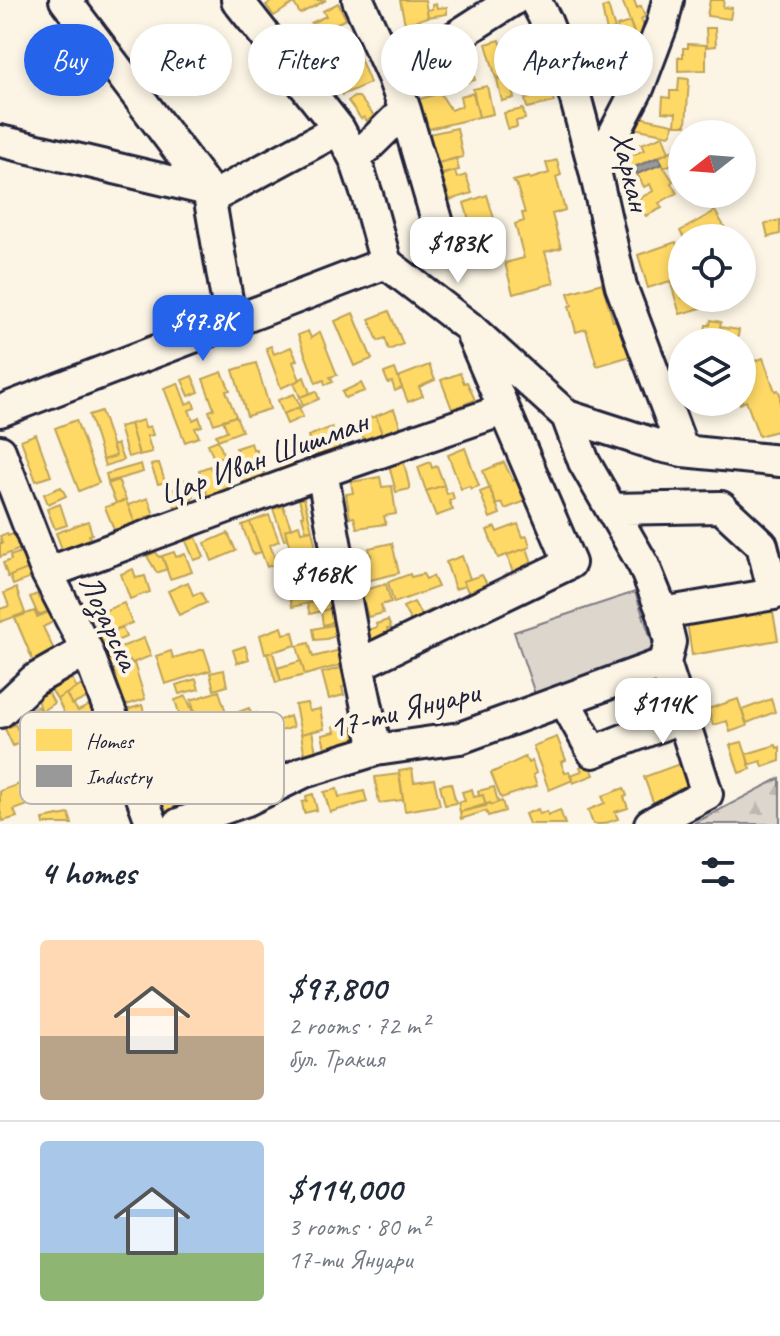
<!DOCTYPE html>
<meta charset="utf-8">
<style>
body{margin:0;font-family:Caveat,sans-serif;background:#f2f2f3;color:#1f2937;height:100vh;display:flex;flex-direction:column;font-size:30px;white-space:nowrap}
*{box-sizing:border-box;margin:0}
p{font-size:26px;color:#747a83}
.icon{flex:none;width:44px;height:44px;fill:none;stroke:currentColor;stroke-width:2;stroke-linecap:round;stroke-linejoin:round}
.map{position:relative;height:824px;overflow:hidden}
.sheet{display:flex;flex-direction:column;background:#fff;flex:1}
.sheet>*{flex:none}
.hud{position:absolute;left:24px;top:24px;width:732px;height:72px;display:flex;gap:16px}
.needle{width:52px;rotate:253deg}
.tools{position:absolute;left:668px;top:120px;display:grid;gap:16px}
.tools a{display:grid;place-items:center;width:88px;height:88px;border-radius:50%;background:#fff;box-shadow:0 4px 12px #0003;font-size:40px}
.price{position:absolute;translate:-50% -68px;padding:0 18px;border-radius:16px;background:#fff;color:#222;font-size:26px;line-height:52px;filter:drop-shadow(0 2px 4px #0008)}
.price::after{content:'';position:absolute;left:50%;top:48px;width:24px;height:18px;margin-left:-12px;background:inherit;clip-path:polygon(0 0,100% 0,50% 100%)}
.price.current{background:#2563eb;color:#fff}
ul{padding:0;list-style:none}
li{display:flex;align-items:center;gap:24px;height:200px;padding:0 40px}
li+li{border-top:2px solid #e0e1e3}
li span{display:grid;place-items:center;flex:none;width:224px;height:160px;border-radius:8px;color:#555}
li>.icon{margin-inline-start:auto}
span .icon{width:96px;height:96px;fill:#fffc;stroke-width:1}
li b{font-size:34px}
h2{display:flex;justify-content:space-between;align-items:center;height:96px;padding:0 40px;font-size:34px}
.pill{padding:0 28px;border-radius:36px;background:#fff;box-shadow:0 4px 12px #0003;font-size:28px;line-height:72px}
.pill.current{background:#2563eb;color:#fff}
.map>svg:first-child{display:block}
</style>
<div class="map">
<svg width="780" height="824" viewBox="0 0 780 824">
<defs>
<pattern id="forest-firs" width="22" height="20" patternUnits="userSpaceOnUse" patternTransform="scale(2)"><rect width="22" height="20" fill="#dcd6cc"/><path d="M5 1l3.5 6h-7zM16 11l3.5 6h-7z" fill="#bcb7b0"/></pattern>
</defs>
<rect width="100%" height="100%" fill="#fcf5e5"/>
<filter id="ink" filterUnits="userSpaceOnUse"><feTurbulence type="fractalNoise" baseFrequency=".0125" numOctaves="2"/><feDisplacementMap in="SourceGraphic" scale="16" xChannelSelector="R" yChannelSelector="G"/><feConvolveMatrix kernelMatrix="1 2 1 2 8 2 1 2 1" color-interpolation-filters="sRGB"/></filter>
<g filter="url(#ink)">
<path fill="#dcd6cc" stroke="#7f7c84" stroke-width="2" d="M635,592L657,656L536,697L514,632Z"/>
<path fill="url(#forest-firs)" stroke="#7f7c84" stroke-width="2" d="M780,778V824H693Z"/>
<path fill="#ffd966" stroke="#bda259" stroke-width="2" d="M274,0H292L294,3L274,16L266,5Z
M292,0H326L300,14Z
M400,0H425L428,17L405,24Z
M622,0H634L637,8L641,6L645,17L641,19L647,34L636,38Z
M710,0H724L723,7L732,8L730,19L707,16Z
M338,3L346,19L325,29L328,32L319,37L311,23L326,16L323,11Z
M436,4L437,8L447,7V14L428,17L427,10L432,9V5Z
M608,6L615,29L607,32L602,8Z
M630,22L634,34L620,38L617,26Z
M429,24L433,36L398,60L390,39L406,33L407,36L412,34L411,31Z
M706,28H715L716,46L707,47Z
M337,32L343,41L330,50L324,41Z
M596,35L597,42H605L606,51L598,52L599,59L584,61L581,36Z
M500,40L511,74L496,78L486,44Z
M688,44L706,45V70L678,71V57H683V48H688Z
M342,50L346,59L358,53L370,83L342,95L327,74L334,69L331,65L334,62L332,59L335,57L334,56Z
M639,53L640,66L589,71L588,61Z
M471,66L475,80L452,86L448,72Z
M640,66V76L622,78L623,88L597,91L594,70Z
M509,77L514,98L502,101L497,80Z
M679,78L689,79L686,125H675L676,113L662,112L663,97L670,98V91H678Z
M487,86L493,114L479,117L473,89Z
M440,93L451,110L462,106L460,96L473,93L479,117L420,131L410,102Z
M552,93L554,102L527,108L525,99Z
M354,97H359L374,116L367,121L364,117L361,119L348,101Z
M523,109L525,119L516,121L517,127L508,129L504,113Z
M639,117L673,124L672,132L669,135L633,128Z
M707,122L727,126L726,134L705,133Z
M457,128L463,157L433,164L424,135Z
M663,136L669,152L627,170L623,159L644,150L641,144Z
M680,147L682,151V159L664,168L659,157Z
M456,158L459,170L437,175L435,164Z
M557,160L561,175L556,177L565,210L552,214L561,248L545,252L554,283L513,294L505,263L524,258L515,224L524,221L522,213H525L516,183H514L513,181L529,177L530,179L549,173L546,163Z
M662,164L673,181L671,183L677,193L659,203L662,208L646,216L643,212L641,213L635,201L653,191L650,184L644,187L637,174Z
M455,171L457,178L466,175L472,193L450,200L442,175Z
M487,195L495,222L472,230L464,203Z
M715,211L728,233L719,238H684L680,231Z
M780,220V234L768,237L765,224Z
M495,222L498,229L474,240L469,230Z
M676,242L682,260V298H713L715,304L680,314L670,281L648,288L638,255Z
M602,283L613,321L623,319L634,355L597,366L586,329L576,332L569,306L572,305L568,293Z
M389,311L403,344L389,350L385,338L378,341L369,319Z
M353,313L372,359L354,366L335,321Z
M711,320L721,322L720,327L739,330L737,342H711V340L704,339L706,325H710Z
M308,331L311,338L320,332L337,375L330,377L333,382L325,385L324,380L316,383L298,335Z
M271,346L274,354L291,347L297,360L293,362L300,380L281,388L266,348Z
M763,358L775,391L778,390L780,394V430L759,436L746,401L740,404L739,402H742V366Z
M256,363L270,409L247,416L233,370Z
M429,365L435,380L419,387L423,396L408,402L398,377Z
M395,369L402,388L395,391L392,382L388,383L384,373Z
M222,372L230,390L226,391L236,416L214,424L209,411L214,409L203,379Z
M460,373L464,383L467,382L475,400L452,409L441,380Z
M192,376L199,392L189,396L182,380Z
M304,377L310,393L300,397L294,383Z
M178,383L186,404L193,401L195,408L189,410L193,420L199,417L202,426L195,428L199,437L185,442L164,388Z
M361,383L365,391L345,398L342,392Z
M316,391L319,399L303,406L300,397Z
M294,394L301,407L283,414L278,400Z
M299,407L303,417L287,424L283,414Z
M394,409L403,434L384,440L376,416Z
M101,411L116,456L103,460L89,415Z
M236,416L242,431L218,440L216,435L227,431L223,420Z
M376,416L386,447L366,446L358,422Z
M76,420L99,483L79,491L55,428Z
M143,420L145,428L150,426L153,435L147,436L152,452L139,455L130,424Z
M130,424L139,454L128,457L119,427Z
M332,427L342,455L318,463L308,436Z
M36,434L51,476L36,481L21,440Z
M286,439L289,448L295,446L298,456L291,458L294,466L280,470L272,444Z
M218,440L224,456L214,459L208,444Z
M251,443L253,449H256L267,481L244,489L232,456L238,454L236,448Z
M117,444L123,460L105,466L103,460L116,456L112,446Z
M465,448L479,486L471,489L469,486L461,489L448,455Z
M430,462L432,468L437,466L444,485L426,491L418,467Z
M504,462L513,481L521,477L531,499L505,509L502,503L496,505L483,471Z
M159,463L165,482L158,484L151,465Z
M404,463L410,489L396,492L389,465Z
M141,464L143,472L108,482L106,474Z
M210,466L211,470L222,466L231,492L210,503L199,470Z
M380,477L382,487L392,486L396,514L384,516L386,524L357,528L354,517L350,518L346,494L353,493L351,482Z
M118,480L126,500L116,503L108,484Z
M185,480L189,492L192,491L194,497L191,498L193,501L189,503L191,509L178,514L169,491L180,487L179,482Z
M444,485L447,494L452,492L454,499L449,501L453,510L436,516L426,491Z
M61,487L66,496L48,504L44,494Z
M490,488L500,514L490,518L480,492Z
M148,498L154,515L147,517L150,524L137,529L128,505Z
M304,498L312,530H309L306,531L302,516H304L299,499Z
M126,500L137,529L117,537L105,507Z
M60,504L67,525L55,529L47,509Z
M283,506L291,528L285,530L287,539L284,540L273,509Z
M269,515L279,541L270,545L277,563L267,567L250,522Z
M88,521L92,534L89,535L93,546L65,557L56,533Z
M250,522L261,552L253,555L242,525Z
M518,524L523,537L527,536L530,547L498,558L487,530L495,527L497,532Z
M299,525L301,532L312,530L316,548L292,555L285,530Z
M23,530L28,546L0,557V543H2L0,536L7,533L8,536Z
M228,533L236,551L212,561L205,543Z
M196,537L204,557L194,560L186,541Z
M392,543L399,573L358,583L352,560L371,556L369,548Z
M527,548L533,566L513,573L507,555Z
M21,552L22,556L31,553L35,566L8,577L3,563L11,560L10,556Z
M156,552L159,557L162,556L167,569L157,573L147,556Z
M174,552L176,557L185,554L192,572L170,579L162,556Z
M308,555L314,576L299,580L293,560Z
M462,556L470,579L463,581L465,586L455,589L446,562Z
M35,566L39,575L13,585L10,576Z
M133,569L136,578L145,576L150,592L130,599L121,574Z
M410,574L411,577L423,574L426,579L433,576L438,587L394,603L388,582Z
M482,575L487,584L478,589L483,597L473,602L463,581Z
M188,582L193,595L201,592L206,603L179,615L168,591Z
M312,582L313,586L322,584L325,599L292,607L289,593L300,591L298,586Z
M386,584L391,602L381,605L383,613L368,617L361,591Z
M16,588L25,613L0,622V609L9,606L4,593Z
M37,594L39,599L47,596L52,610L38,615L30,597Z
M342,595L345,605L310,614L307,604Z
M414,602L421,615L431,610L437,620L416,631L403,607Z
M124,603L132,623L101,635L93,615Z
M345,605V619L323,625L321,611Z
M772,607L778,640L692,655L687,622Z
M34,611L37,617L49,612L53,622L43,627L57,656L40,677L15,618Z
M388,620L391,628L387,629L393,643L366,653L363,627L367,626L368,630L377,627L376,624Z
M346,622L348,632L326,639L315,640L313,629Z
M122,627L126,637L103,647L99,638Z
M282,627L284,634L293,632L296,645L265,654L260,635Z
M144,638L151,656L132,663L130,660L111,666L106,653Z
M309,643L313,657L344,649L348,663L305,675L297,646Z
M245,646L249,659L237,663L233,650Z
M204,649L211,670L165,684L156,656L171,651L173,658Z
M273,652L281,681L276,683L267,653Z
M301,661L305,675L281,681L277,668Z
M134,663L145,699L123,706L112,670Z
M344,667L349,686L342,687L344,695L329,699L322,673Z
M224,670L227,686L214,690L210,673Z
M72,677L76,688L57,699L50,688Z
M196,679L199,689L179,694L176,685Z
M84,684L99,692L72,705L66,694Z
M47,690L54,703L42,711L36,698Z
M219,691L226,712L197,721L191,700Z
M66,694L78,711L90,705L96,719L72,729L57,699Z
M186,696L197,721L183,726L175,700Z
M738,699L747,726L730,732L727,721L713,725L708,709Z
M771,699L775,712L747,723L742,710Z
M307,703L309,711L320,709L324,729L301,734L295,705Z
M142,705L145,715L129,720L126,710Z
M38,706L54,740L31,751L16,717Z
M249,708L252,715L257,713L263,725L240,734L235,721L241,719L238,712Z
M290,716L293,727L274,733L271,723Z
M354,719L357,729L354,730L357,742L328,761L322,735L335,732L333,727Z
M15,724L23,741L13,746L5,729Z
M312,731L319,768L305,758L301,734Z
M557,737L566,760L561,762L565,773L569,771L573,780L549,790L533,746Z
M742,742L751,769L739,773L730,745Z
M776,745L777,748L780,747V761L763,767L761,761L749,765L746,754Z
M525,757L528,763L532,761L536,773L533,775L537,786L501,798L491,773Z
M589,763L594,775L573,783L570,775L582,771L580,767Z
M682,763L695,799L657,813L644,777Z
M412,769L414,782L434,779L440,805L405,811L399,771Z
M399,774L403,800L379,803L375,777Z
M219,777L222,788L228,786L231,794L215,815L205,781Z
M31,780L39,801L14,810L17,817L3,821L0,811V791Z
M451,783L456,803L445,805L440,785Z
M170,786L174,798L183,795L188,811L163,818L155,791Z
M494,787L498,802L491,805L490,803L486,805L483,795L479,796L478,791Z
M624,788L627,796L624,797L628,808L615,812L618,819L603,824H593L588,810L605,803L602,796Z
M337,789L339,797L364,791L367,802L330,812L324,792Z
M472,789L474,797L483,795L486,806L460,812L458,802L465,801L462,792Z
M313,794L317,810L304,813L302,802L307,801L306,796Z
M502,801L505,811L488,816L486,811L461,819L460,812L490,803L491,805Z
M538,809L540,814L547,811L548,815L560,810L565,824H529L525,814Z
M69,814L72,824H44L43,819Z"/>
<path fill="#999" stroke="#75757d" stroke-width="2" d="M326,53L333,62L319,73L312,64Z
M659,157L662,164L637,174L635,167Z"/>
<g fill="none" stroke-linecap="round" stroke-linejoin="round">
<defs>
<path id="minor" d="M65,0L208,189L231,323
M237,0L339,129L355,159L368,198L386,263L469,327L567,416L660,446L683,451L780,461
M358,0L393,77L405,110L439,227
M535,0L546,21L575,96L595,171L621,286L683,451
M393,77L513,0
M0,141L220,193L339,129
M355,159L405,110
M595,171L639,86L662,25L668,0
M0,411L386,263
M0,451L47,573L87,650L152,824
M322,472L358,665L376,750
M611,509L721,507L762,545L774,594L663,613
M47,573L322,472L503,410
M358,665L570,563L473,337
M564,700L593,752L682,717
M0,712L34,680L87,650
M179,824L247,800L304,772L376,750L460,738L665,663L670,642L663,613L644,566L584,462L567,416
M650,824L707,794L665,663"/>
</defs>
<use href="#minor" stroke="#22223b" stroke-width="36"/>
<use href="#minor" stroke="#fcf5e5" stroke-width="30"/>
</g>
</g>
<g text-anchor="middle" stroke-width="8" stroke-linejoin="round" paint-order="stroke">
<g font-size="32" fill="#22223b" stroke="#fcf5e5">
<text transform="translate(631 171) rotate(76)" y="11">Харкан</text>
<text transform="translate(263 457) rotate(-20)" y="11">Цар Иван Шишман</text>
<text transform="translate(110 622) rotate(65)" y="11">Лозарска</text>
<text transform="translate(404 709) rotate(-14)" y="11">17-ти Януари</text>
</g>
</g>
<rect x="20" y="712" width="264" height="92" rx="12" fill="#fcf5e5" stroke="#bbb6b2" stroke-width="2"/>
<rect x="36" y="729" width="36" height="22" fill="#ffd966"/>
<rect x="36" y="765" width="36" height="22" fill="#999"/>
<g font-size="22" fill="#22223b">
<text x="86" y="748">Homes</text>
<text x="86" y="784">Industry</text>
</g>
</svg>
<div class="tools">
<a><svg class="needle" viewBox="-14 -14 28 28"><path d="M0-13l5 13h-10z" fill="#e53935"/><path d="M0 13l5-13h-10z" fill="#747a83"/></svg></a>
<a><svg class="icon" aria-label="locate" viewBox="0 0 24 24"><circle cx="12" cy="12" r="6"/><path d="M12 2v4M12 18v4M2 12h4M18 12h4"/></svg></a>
<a><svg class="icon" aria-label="layers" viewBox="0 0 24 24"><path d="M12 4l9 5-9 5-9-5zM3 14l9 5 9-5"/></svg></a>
</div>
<b class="price" style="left:458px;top:285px">$183K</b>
<b class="price current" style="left:203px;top:363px">$97.8K</b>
<b class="price" style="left:322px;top:616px">$168K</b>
<b class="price" style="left:663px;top:746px">$114K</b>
<div class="hud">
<a class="pill current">Buy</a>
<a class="pill">Rent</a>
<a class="pill">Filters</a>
<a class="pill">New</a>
<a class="pill">Apartment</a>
</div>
</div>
<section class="sheet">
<h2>4 homes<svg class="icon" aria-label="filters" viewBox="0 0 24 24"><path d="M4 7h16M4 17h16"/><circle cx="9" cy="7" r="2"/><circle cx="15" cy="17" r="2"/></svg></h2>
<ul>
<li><span style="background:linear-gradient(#ffd9b3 60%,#b9a48a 0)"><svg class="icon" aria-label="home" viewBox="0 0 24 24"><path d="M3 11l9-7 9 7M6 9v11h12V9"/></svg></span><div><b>$97,800</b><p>2 rooms · 72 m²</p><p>бул. Тракия</p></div></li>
<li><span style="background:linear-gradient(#a9c7e8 70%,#8fb573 0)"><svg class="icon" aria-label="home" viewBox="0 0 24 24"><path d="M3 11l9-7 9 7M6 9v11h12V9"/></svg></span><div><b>$114,000</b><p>3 rooms · 80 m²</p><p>17-ти Януари</p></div></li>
</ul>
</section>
